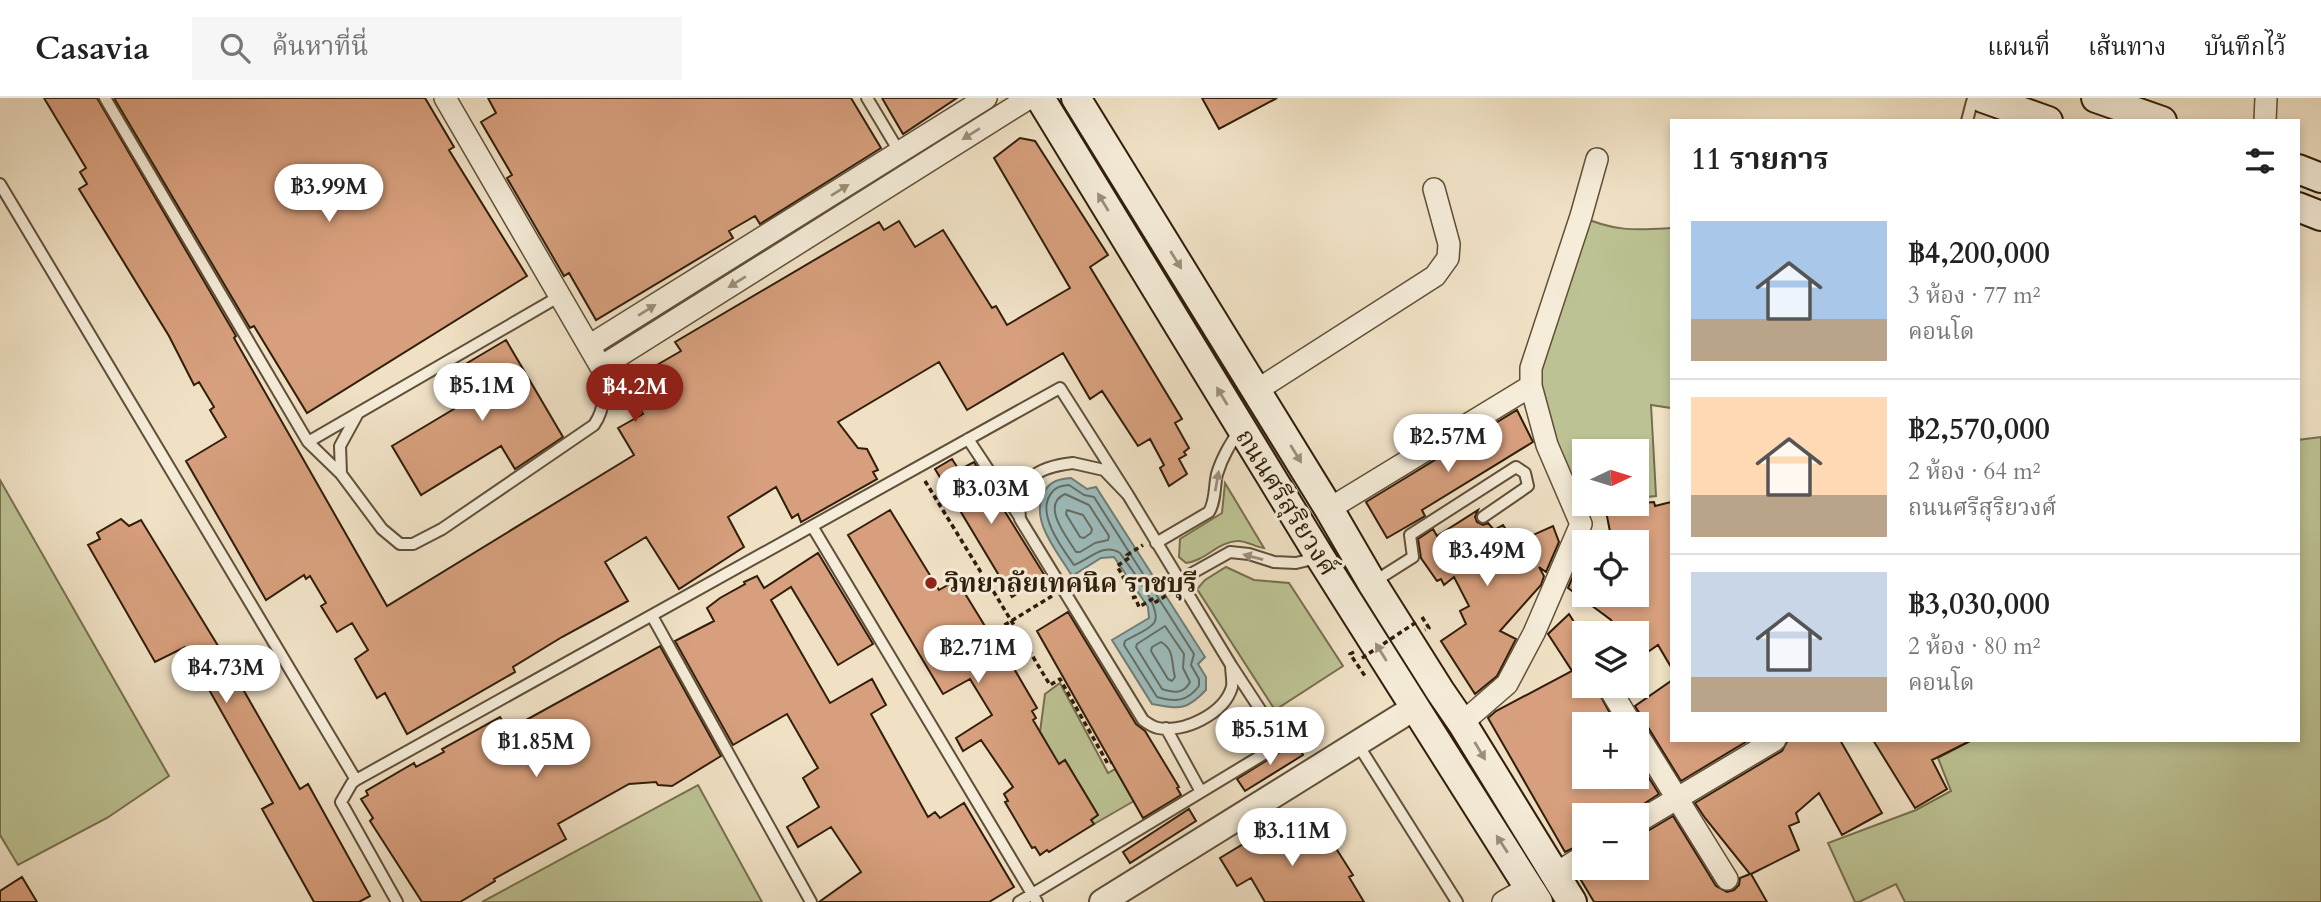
<!DOCTYPE html>
<html lang="th">
<meta charset="utf-8">
<style>
body{margin:0;font-family:Cardo,"Noto Serif Thai",serif;background:#f6f6f6;color:#222;height:100vh;display:flex;flex-direction:column;font-size:26px;white-space:nowrap}
*{box-sizing:border-box;margin:0}
p{font-size:23px;color:#767676}
.icon{flex:none;width:38px;height:38px;fill:none;stroke:currentColor;stroke-width:2;stroke-linecap:round;stroke-linejoin:round}
.map{position:relative;flex:1;overflow:hidden}
.side{position:absolute;left:1670px;top:21px;width:630px;height:623px;display:flex;flex-direction:column;background:#fff;border-radius:0px;box-shadow:0 4px 10px #0003}
.side>*{flex:none}
.needle{width:46px;rotate:86deg}
.tools{position:absolute;left:1572px;top:341px;display:grid;gap:14px}
.tools a{display:grid;place-items:center;width:77px;height:77px;border-radius:0px;background:#fff;box-shadow:0 4px 10px #0003;font-size:35px}
.price{position:absolute;translate:-50% -60px;padding:0 16px;border-radius:24px;background:#fff;color:#222;font-size:23px;line-height:46px;filter:drop-shadow(0 2px 4px #0008)}
.price::after{content:'';position:absolute;left:50%;top:42px;width:21px;height:16px;margin-left:-10px;background:inherit;clip-path:polygon(0 0,100% 0,50% 100%)}
.price.selected{background:#8f2418;color:#fff}
ul{padding:0;list-style:none}
li{display:flex;align-items:center;gap:21px;height:175px;padding:0 21px}
li+li{border-top:2px solid #e0e0e0}
li span{display:grid;place-items:center;flex:none;width:196px;height:140px;border-radius:0px;color:#555}
li>.icon{margin-inline-start:auto}
span .icon{width:84px;height:84px;fill:#fffc;stroke-width:1}
li b{font-size:30px}
h2{display:flex;justify-content:space-between;align-items:center;height:84px;padding:0 21px;font-size:30px}
header{display:flex;align-items:center;gap:42px;box-sizing:border-box;height:98px;padding:0 35px;background:#fff;border-bottom:2px solid #e0e0e0}
header strong{font-size:33px}
nav{display:flex;gap:38px;margin-inline-start:auto;font-size:24px}
.search{width:490px;height:63px;background:#f6f6f6;display:flex;align-items:center;gap:18px;box-sizing:border-box;padding:0 24px;border-radius:0px;color:#767676;font-size:26px}
.map>svg:first-child{display:block}
</style>
<header>
<strong>Casavia</strong>
<div class="search"><svg class="icon" aria-label="search" viewBox="0 0 24 24"><circle cx="10" cy="10" r="6"/><path d="M15 15l6 6"/></svg>ค้นหาที่นี่</div>
<nav><a>แผนที่</a><a>เส้นทาง</a><a>บันทึกไว้</a></nav>
</header>
<div class="map">
<svg width="2321" height="804" viewBox="0 0 2321 804">
<rect width="100%" height="100%" fill="#f0e1c5"/>
<filter id="stains"><feTurbulence type="fractalNoise" baseFrequency=".00286" numOctaves="4"/><feColorMatrix values="0 0 0 0 .2 0 0 0 0 .09 0 0 0 0 .02 0 0 0 .5 -.17"/></filter>
<radialGradient id="worn" r=".72"><stop offset=".6" stop-color="#630" stop-opacity="0"/><stop offset="1" stop-color="#630" stop-opacity=".3"/></radialGradient>
<path fill="#bcc293" stroke="#76704e" stroke-width="2" d="M1581,118C1613,134 1637,132 1671,130V310L1651,307L1656,398L1636,400V354H1584V406H1610L1579,417L1531,270Z
M2321,339V804H1905L1896,786L1859,804H1855L1828,745L1916,712L1951,693L1938,660L1972,642H2298V342Z
M0,382L169,678L107,720L18,767L0,737Z
M1225,385L1264,450C1255,449 1245,442 1237,443C1218,444 1205,463 1186,465L1179,459L1180,441L1222,415Z
M1226,469L1254,482L1289,485L1343,568L1275,612L1197,491L1205,482Z
M1060,585L1108,675L1115,671L1134,703L1094,726L1091,722L1098,717L1065,662L1057,667L1040,634L1045,596Z
M698,687L762,804H482Z"/>
<path fill="#9dbcbc" stroke="#717d74" stroke-width="2" d="M1071,380L1087,391L1096,389L1205,559L1198,566L1206,579V592C1186,613 1180,611 1152,606L1112,542L1149,520L1148,509L1114,459L1101,460L1072,478C1058,454 1029,423 1044,394C1050,383 1059,381 1071,380Z"/>
<g fill="none" stroke-linecap="round" stroke-linejoin="round">
<path stroke="#666d62" stroke-width="2" d="M1069,387L1084,397L1094,399L1194,556L1191,567L1199,581V588C1187,604 1175,604 1157,599L1124,547L1125,543C1133,538 1149,532 1154,525C1164,511 1128,467 1120,455C1103,444 1089,462 1074,467C1062,450 1037,417 1050,397C1055,389 1060,388 1069,387Z
M1065,396L1089,407L1109,438L1108,442L1095,445L1080,454H1076C1067,439 1040,407 1065,396Z
M1067,412L1083,417L1092,431L1091,435L1084,440L1080,439L1066,416Z
M1165,528L1184,556L1183,570L1190,584C1184,596 1174,595 1162,591L1136,549L1137,546Z
M1161,544C1175,552 1171,565 1175,579L1172,583L1168,581L1151,553L1152,549Z"/>
</g>
<path fill="#d79f7d" stroke="#301e09" stroke-width="2" d="M44,0H97L236,238L234,240L387,508L634,357L618,330L643,316L624,286L681,253L675,244L879,124L884,132L899,123L915,149L943,132L992,210L996,208L1007,227L1070,190L994,60L1020,40L1035,43L1108,157L1090,169L1182,321L1175,325L1189,350L1184,354L1186,357L1179,361L1187,376L1169,388L1160,370L1164,367L1150,341L1138,348L1102,293L1090,301L1063,255L967,312L939,264L838,324L858,350L867,351L878,372L873,374L877,381L801,424L798,416L792,420L776,389L728,419L744,449L679,491L646,439L605,464L628,503L562,539L513,569L515,574L407,636L385,595L377,600L355,561L368,552L352,525L337,534L321,508L326,505L310,478L306,481L304,477L266,502L186,363L226,339L210,312L214,309L199,284L194,287L169,238L79,91L87,86L80,74L86,70Z
M114,0H425L454,49L449,52L527,178L307,315L254,228L250,230Z
M488,0H851L881,50L760,126L755,118L729,133L733,140L596,222L569,175L564,178L507,80L512,77L481,24L496,15Z
M882,0H957L903,36Z
M1202,0H1277L1219,31Z
M506,242L563,339L515,371L501,348L421,397L392,348L474,299L457,271Z
M1517,312L1533,344L1422,412L1425,418L1387,440L1366,404Z
M952,361L959,372L974,364L1045,478L1012,499L935,371Z
M1654,404L1655,408L1671,404V569L1658,547L1636,562V536H1618L1611,522L1568,490L1580,461L1584,465V497H1636V444H1612L1605,408Z
M890,412L939,492L953,484L957,491L961,489L996,546L999,545L1037,610L1032,613L1036,620L1033,622L1059,666L1065,662L1098,717L1091,722L1094,726L1049,754L1047,752L1040,757L1035,749L1032,750L1005,704L1008,703L1004,696L1013,689L981,642L963,653L956,640L992,617L970,581L943,596L848,437Z
M1478,412L1475,419L1477,424L1483,427L1488,425L1494,432L1503,427L1515,445L1553,428L1559,444L1546,474L1539,469L1544,478L1541,487L1500,533L1516,541L1497,578L1475,596L1441,543L1466,526L1460,513L1469,508L1454,479L1444,487L1441,481L1437,483L1421,460L1418,441L1433,431L1437,438Z
M121,421L129,428L141,422L220,551L300,691L308,686L370,798L359,804H314L262,711L273,705L185,549L155,564L88,447L100,441L97,435Z
M818,455L873,546L838,567L791,489L771,502L830,605L872,581L886,607L871,616L928,719L935,714L940,720L964,705L1014,789L989,804H819L861,774L831,729L798,749L787,729L819,709L803,680L818,670L787,616L733,647L675,543L714,523L707,510L720,500L745,486L744,484L757,478L764,490Z
M1068,514L1136,626L1145,633L1179,689L1177,690L1181,697L1143,720L1037,533Z
M1569,516L1584,540V588H1595L1616,626H1584V679H1636V659L1659,696L1625,718H1584V745L1565,754L1488,620L1496,613L1572,573L1548,536Z
M660,548L721,658L672,688L658,687L656,684L629,686L558,726L566,741L494,781L495,783L460,804H422L370,723L373,720L361,701L368,697L366,693L414,665L416,669L444,654L442,651L500,619L508,632Z
M1671,583V642H1749L1681,683L1635,608Z
M1788,642H1840L1882,715L1842,737L1819,695L1796,715L1799,724L1789,728L1799,752L1751,776L1767,804H1594L1578,777L1590,770H1636V740L1673,718L1716,788L1727,794L1734,792L1739,787L1740,780L1750,776L1705,720L1695,705L1782,653Z
M1873,642H1972L1932,662L1947,691L1915,710Z
M1296,644L1303,657L1245,693L1237,681Z
M1189,711L1196,723L1130,765L1123,754Z
M1291,717L1313,754L1332,744L1353,777L1349,779L1364,804H1265L1251,780L1237,788L1220,760Z
M22,779L37,804H0V793Z"/>
<g fill="none" stroke-linecap="round" stroke-linejoin="round">
<defs>
<path id="service" d="M105,0L308,344
M867,0L900,55
M1967,23L1973,0
M0,86L356,682
M560,198L308,344L341,376L382,431L400,446H413L442,431L594,327C607,308 604,290 601,269
M968,341L1019,418
M1073,365L1104,372L1128,397L1231,567C1231,574 1233,582 1232,589C1224,616 1184,635 1158,630C1153,629 1147,625 1143,622L1020,421C1016,381 1037,369 1073,365Z
M341,376L340,348L357,317
M812,428L1037,804
M1156,445L1209,414C1216,402 1214,389 1217,376C1222,359 1231,345 1240,331
M1180,482L1230,454L1249,456L1274,464L1296,465L1317,460
M1372,485L1413,459L1410,437L1516,369L1525,375L1528,388L1483,419
M652,518L811,804
M1166,630L1200,692
M1357,645L1457,804
M397,804L341,704L352,685L356,682L1060,290L1128,397
M1019,804L1282,645L1231,567"/>
<path id="minor" d="M445,0L601,269L1029,0
M2265,23L2266,0
M589,248L986,0
M1257,292L1435,178L1448,160L1449,146L1434,91
M1329,411L1531,288
M1608,588L1631,626
M1462,625L1507,586L1534,535L1581,426L1547,347L1531,288V270L1581,118L1597,61
M1636,634L1727,781
M1636,725L1775,642
M1555,776L1584,758
M1503,804L1529,789"/>
<path id="tertiary" d="M1102,804L1414,610"/>
<path id="secondary" d="M1040,0L1320,459L1538,804
M1076,0L1329,411L1372,485L1440,593L1462,625L1572,804
M1983,0L2048,23
M2096,0L2162,23
M2298,71L2321,80
M2298,109L2321,118"/>
</defs>
<use href="#service" stroke="#604f38" stroke-width="14"/>
<use href="#minor" stroke="#604f38" stroke-width="24"/>
<use href="#tertiary" stroke="#604f38" stroke-width="28"/>
<use href="#secondary" stroke="#301e09" stroke-width="32"/>
<path stroke="#301e09" stroke-width="3.5" stroke-dasharray="5 3.5" stroke-linecap="butt" d="M925,383L982,476
M1122,481L1124,480L1117,468L1129,460L1127,457L1143,447
M989,486L1050,587L1060,581L1108,666L1112,664
M1132,500L1135,499L1139,509L1154,500L1156,504L1172,494
M1422,519L1429,530L1425,532
M990,536L1052,498
M1354,554L1350,556L1365,578L1367,576"/>
<use href="#service" stroke="#f5ecd9" stroke-width="10"/>
<use href="#minor" stroke="#f5ecd9" stroke-width="21"/>
<use href="#tertiary" stroke="#f5ecd9" stroke-width="24"/>
<use href="#secondary" stroke="#f5ecd9" stroke-width="28"/>
<path stroke="#301e09" stroke-width="3.5" stroke-dasharray="5 3.5" stroke-linecap="butt" d="M1362,560L1418,523"/>
</g>
<defs><path id="oneway-solid" d="M-6-.8H1V-3.2L6.5 0L1 3.2V.8H-6Z" transform="scale(1.75)"/></defs>
<g fill="#9c8f7b">
<use href="#oneway-solid" transform="translate(971 36) rotate(148)"/>
<use href="#oneway-solid" transform="translate(840 92) rotate(-32)"/>
<use href="#oneway-solid" transform="translate(1103 104) rotate(-121)"/>
<use href="#oneway-solid" transform="translate(1176 162) rotate(58)"/>
<use href="#oneway-solid" transform="translate(737 184) rotate(148)"/>
<use href="#oneway-solid" transform="translate(647 212) rotate(-32)"/>
<use href="#oneway-solid" transform="translate(1222 298) rotate(-121)"/>
<use href="#oneway-solid" transform="translate(1296 356) rotate(58)"/>
<use href="#oneway-solid" transform="translate(1217 383) rotate(-80)"/>
<use href="#oneway-solid" transform="translate(1253 459) rotate(-165)"/>
<use href="#oneway-solid" transform="translate(1381 554) rotate(-122)"/>
<use href="#oneway-solid" transform="translate(1480 653) rotate(59)"/>
<use href="#oneway-solid" transform="translate(1502 746) rotate(-123)"/>
</g>
<circle fill="#8f2418" stroke="#f5ecd9" stroke-width="2.5" cx="931" cy="485" r="7"/>
<g text-anchor="middle" stroke-width="6" stroke-linejoin="round" paint-order="stroke">
<g font-size="26" fill="#301e09" stroke="#f5ecd9">
<text transform="translate(1287 404) rotate(58)" y="9">ถนนศรีสุริยวงศ์</text>
</g>
<g font-size="26" font-weight="bold" fill="#301e09" stroke="#f5ecd9" text-anchor="start">
<text x="945" y="494">วิทยาลัยเทคนิค ราชบุรี</text>
</g>
</g>
<rect width="100%" height="100%" filter="url(#stains)"/>
<rect width="100%" height="100%" fill="url(#worn)"/>
</svg>
<div class="tools">
<a><svg class="needle" viewBox="-14 -14 28 28"><path d="M0-13l5 13h-10z" fill="#e53935"/><path d="M0 13l5-13h-10z" fill="#767676"/></svg></a>
<a><svg class="icon" aria-label="locate" viewBox="0 0 24 24"><circle cx="12" cy="12" r="6"/><path d="M12 2v4M12 18v4M2 12h4M18 12h4"/></svg></a>
<a><svg class="icon" aria-label="layers" viewBox="0 0 24 24"><path d="M12 4l9 5-9 5-9-5zM3 14l9 5 9-5"/></svg></a>
<a>+</a>
<a>−</a>
</div>
<b class="price" style="left:329px;top:126px">฿3.99M</b>
<b class="price" style="left:482px;top:325px">฿5.1M</b>
<b class="price selected" style="left:635px;top:326px">฿4.2M</b>
<b class="price" style="left:1448px;top:376px">฿2.57M</b>
<b class="price" style="left:991px;top:428px">฿3.03M</b>
<b class="price" style="left:1487px;top:490px">฿3.49M</b>
<b class="price" style="left:978px;top:587px">฿2.71M</b>
<b class="price" style="left:226px;top:607px">฿4.73M</b>
<b class="price" style="left:1270px;top:669px">฿5.51M</b>
<b class="price" style="left:536px;top:681px">฿1.85M</b>
<b class="price" style="left:1292px;top:770px">฿3.11M</b>
<section class="side">
<h2>11 รายการ<svg class="icon" aria-label="filters" viewBox="0 0 24 24"><path d="M4 7h16M4 17h16"/><circle cx="9" cy="7" r="2"/><circle cx="15" cy="17" r="2"/></svg></h2>
<ul>
<li><span style="background:linear-gradient(#a9c7e8 70%,#b9a48a 0)"><svg class="icon" aria-label="home" viewBox="0 0 24 24"><path d="M3 11l9-7 9 7M6 9v11h12V9"/></svg></span><div><b>฿4,200,000</b><p>3 ห้อง · 77 m²</p><p>คอนโด</p></div></li>
<li><span style="background:linear-gradient(#ffd9b3 70%,#b9a48a 0)"><svg class="icon" aria-label="home" viewBox="0 0 24 24"><path d="M3 11l9-7 9 7M6 9v11h12V9"/></svg></span><div><b>฿2,570,000</b><p>2 ห้อง · 64 m²</p><p>ถนนศรีสุริยวงศ์</p></div></li>
<li><span style="background:linear-gradient(#c9d6e8 75%,#b9a48a 0)"><svg class="icon" aria-label="home" viewBox="0 0 24 24"><path d="M3 11l9-7 9 7M6 9v11h12V9"/></svg></span><div><b>฿3,030,000</b><p>2 ห้อง · 80 m²</p><p>คอนโด</p></div></li>
</ul>
</section>
</div>
